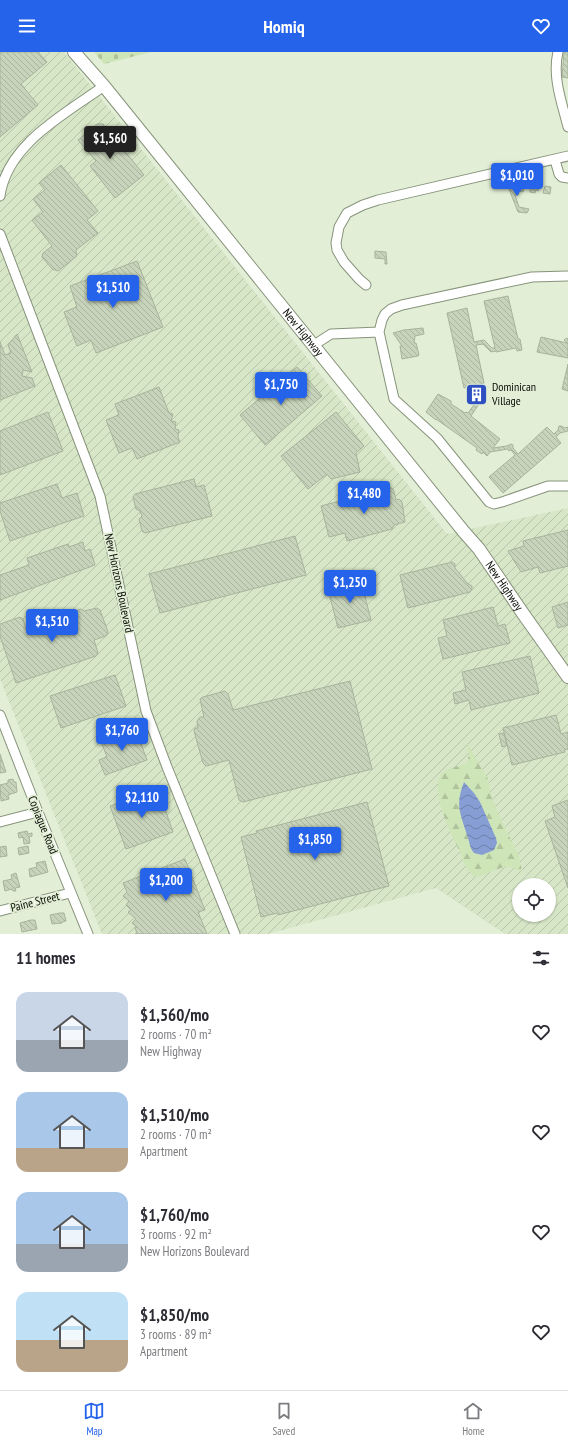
<!DOCTYPE html>
<meta charset="utf-8">
<style>
body{margin:0;font-family:"PT Sans Narrow",sans-serif;background:#f2f2f3;color:#2b2b33;height:100vh;display:flex;flex-direction:column;font-size:15px;white-space:nowrap}
*{box-sizing:border-box;margin:0}
p{font-size:13px;color:#7c7c81}
.icon{flex:none;width:22px;height:22px;fill:none;stroke:currentColor;stroke-width:2;stroke-linecap:round;stroke-linejoin:round}
.map{position:relative;height:882px;overflow:hidden}
.details{display:flex;flex-direction:column;background:#fff;flex:1}
.details>*{flex:none}
.controls{position:absolute;left:512px;top:826px;display:grid;gap:8px}
.controls a{display:grid;place-items:center;width:44px;height:44px;border-radius:50%;background:#fff;box-shadow:0 1px 3px #0004;font-size:20px}
.price{position:absolute;translate:-50% -34px;padding:0 9px;border-radius:4px;background:#2563eb;color:#fff;font-size:13px;line-height:26px;filter:drop-shadow(0 1px 2px #0008)}
.price::after{content:'';position:absolute;left:50%;top:24px;width:12px;height:9px;margin-left:-6px;background:inherit;clip-path:polygon(0 0,100% 0,50% 100%)}
.price.current{background:#222;color:#fff}
ul{padding:0;list-style:none}
li{display:flex;align-items:center;gap:12px;height:100px;padding:0 16px}
li span{display:grid;place-items:center;flex:none;width:112px;height:80px;border-radius:12px;color:#555}
li>.icon{margin-inline-start:auto}
span .icon{width:48px;height:48px;fill:#fffc;stroke-width:1}
li b{font-size:17px}
h2{display:flex;justify-content:space-between;align-items:center;height:48px;padding:0 16px;font-size:17px}
header{display:flex;justify-content:space-between;align-items:center;height:52px;padding:0 16px;background:#2563eb;color:#fff;font-size:18px;font-weight:600}
.tab-bar{display:flex;justify-content:space-around;align-items:center;height:56px;border-top:1px solid #e1e1e2;background:#fff;font-size:11px;color:#7c7c81}
.tab-bar a{display:grid;justify-items:center;gap:2px}
.tab-bar .current{color:#2563eb}
.map>svg:first-child{display:block}
</style>
<header><svg class="icon" aria-label="menu" viewBox="0 0 24 24"><path d="M4 6h16M4 12h16M4 18h16"/></svg>Homiq<svg class="icon" aria-label="heart" viewBox="0 0 24 24"><path d="M12 20l-8-8c-3-5 5-10 8-4 3-6 11-1 8 4z"/></svg></header>
<div class="map">
<svg width="568" height="882" viewBox="0 0 568 882">
<defs>
<pattern id="industrial-furrows" width="10" height="10" patternUnits="userSpaceOnUse"><rect width="10" height="10" fill="#d6e6c6"/><path d="M-1 1l2-2M0 10L10 0M9 11l2-2" fill="none" stroke="#b6c4a9"/></pattern>
<pattern id="forest-firs" width="22" height="20" patternUnits="userSpaceOnUse"><rect width="22" height="20" fill="#cee5b7"/><path d="M5 1l3.5 6h-7zM16 11l3.5 6h-7z" fill="#b0c39c"/></pattern>
<pattern id="cemetery-stones" width="16" height="16" patternUnits="userSpaceOnUse"><rect width="16" height="16" fill="#cee5b7"/><path d="M2 7V4a2 2 0 0 1 4 0v3zM10 15v-3a2 2 0 0 1 4 0v3z" fill="#b0c39c"/></pattern>
<pattern id="water-waves" width="16" height="10" patternUnits="userSpaceOnUse"><rect width="16" height="10" fill="#879ed5"/><path d="M0 5q4-4 8 0t8 0" fill="none" stroke="#6d7fab"/></pattern>
<pattern id="building-back-hatch" width="6" height="6" patternUnits="userSpaceOnUse"><rect width="6" height="6" fill="#c7d4bb"/><path d="M-1 5l2 2M0 0l6 6M5-1l2 2" fill="none" stroke="#aab59f"/></pattern>
</defs>
<rect width="100%" height="100%" fill="#e2efd6"/>
<path fill="url(#industrial-furrows)" fill-rule="evenodd" d="M0,0H64L447,482L568,456V882H505L436,836L268,882H102L0,627ZM519,833H549V863H519Z"/>
<path fill="url(#forest-firs)" d="M467,691L488,727L491,744L502,770L519,804L522,820C518,818 513,816 509,815C498,814 486,824 474,825C468,818 463,811 461,802C453,786 428,738 442,722C448,715 458,715 467,711L469,703Z"/>
<path fill="url(#cemetery-stones)" d="M94,0H151L104,12Z"/>
<path fill="url(#water-waves)" d="M464,730L474,741L480,750L496,786L497,791L494,798L482,803L474,801C469,795 470,790 467,783C460,760 455,753 464,730Z"/>
<path fill="url(#building-back-hatch)" stroke="#a7b39b" d="M0,0H38L47,10L21,32L38,53L0,85Z
M564,0H568V26L562,25Z
M97,72H103L144,123L115,146L90,114L96,109L78,88Z
M61,113L98,159L87,168L98,181L76,198L77,204L58,219L52,217L42,205L43,201L52,194L32,168L43,160L33,147L45,138L39,131Z
M529,130L539,132L538,139L536,138L535,141L530,140V137L528,136Z
M507,132L524,136L523,140L519,139L518,143H515L519,155L529,157L527,161L518,160Z
M545,134L551,135L550,142L543,141Z
M375,199L386,200L387,212H385V207L375,206Z
M137,209L163,275L96,301L91,288L77,294L64,260L77,255L70,234Z
M508,244L518,287H520L522,298L517,299L516,296L496,300L495,299L491,300L483,292L476,293L484,331L476,333V337L478,338L479,352L471,364L500,387L493,396L507,394L511,392L513,393V396L518,402L547,375L554,382L558,378L559,374H561L565,376L568,375V379L560,381L556,385L561,391L503,441L489,425L515,403L511,398L509,399L508,397L490,400L487,404L483,400L482,402L476,398L477,396L436,367V368L426,360L438,342L451,349V352L465,361L466,360L468,361L476,350L472,339L474,337L473,334L464,336L447,261L467,256L474,290L484,288L492,296H495L484,249Z
M423,276L424,282L415,284L414,291H416L419,303L418,304L402,307L400,294H402L393,281L404,278Z
M17,282L32,320L23,318L22,324L32,326L35,334L0,348V290L5,303L11,301L8,293Z
M541,285L567,291L564,288L567,286L568,287V306L537,300Z
M568,312V339L562,337Z
M297,315L322,344L265,393L240,363Z
M159,335L169,361L173,362L171,369L176,370L175,377L179,378L178,385L180,390L137,407L132,396L119,401L106,368L119,363L115,352Z
M48,360L63,399L0,423V379Z
M336,360L364,394L356,401L360,420L331,427L327,422L308,437L281,404Z
M194,427L196,435L204,433L212,464L145,481L142,479L139,467L142,464L140,459L136,457L133,445L135,442Z
M57,432L62,446L77,441L84,464L10,489L0,459V451Z
M389,436H392L394,439L396,448L399,447L402,450L405,470L394,473L392,477L347,489L345,481L329,485L321,454Z
M568,478V514L540,521L538,515L521,520L508,499L524,494L523,489Z
M295,484L306,523L160,561L149,522Z
M83,490L85,499L90,497L95,513L0,548V523L29,513L27,506L68,492L69,495Z
M452,510L455,512V516L468,532L472,534V537L470,540L408,556L400,523Z
M361,529L371,568L338,576L328,537Z
M568,550V573L558,576L552,555Z
M493,555L498,574L505,572L510,591L443,607L438,586L447,584L443,568Z
M97,556L100,558L108,580L106,584L94,588L98,601L96,604L16,631L0,584V572L20,565L23,567L28,583L59,573L57,565L81,557L84,559Z
M530,604L539,641L471,658L469,648L455,652L453,641L466,638L462,620Z
M115,623L126,654L61,676L50,644Z
M350,629L372,717L243,750L239,748L229,708L206,714L203,711L194,679L195,676H198L197,669L200,665H204L200,647L203,645L225,639L228,642L233,658Z
M556,663L561,682L568,680V697L564,698L565,700L512,713L503,676Z
M128,676L131,677L135,676L134,678L136,680L137,683L133,684L132,686L140,689L147,708L105,723L99,708L107,705L101,689L127,679Z
M504,681L507,693L502,695L499,682Z
M0,702L6,720L0,721Z
M13,727L14,730H16L17,740L8,743L9,747L1,749L0,733L8,731V728Z
M158,737L173,780L126,797L110,754Z
M568,748V836L545,769L555,765L552,754Z
M367,750L389,834L278,863L277,861L261,865L241,785L257,781L256,779Z
M27,779L28,782L32,781V784L29,785L30,791L24,792L23,785L19,786L18,781Z
M6,794L7,804L0,805V795Z
M28,794L29,801L19,803L18,796Z
M185,807L205,858L198,860L207,882H135L137,881L135,876L137,875L132,871L136,867L128,860L131,858L126,853L129,849L123,844L127,840L123,831Z
M45,809L48,820L30,825L29,817L37,815L36,811Z
M16,821L20,835L15,836L16,839H13L12,837L5,839L3,829L12,827L11,823Z
M60,861H64L66,869L62,870V871L52,872L50,863Z
M31,868H35L37,877L22,880L20,871Z"/>
<g fill="none" stroke-linecap="round" stroke-linejoin="round">
<defs>
<path id="minor" d="M558,0C552,25 562,51 568,75
M555,108L559,122L562,125L568,126
M0,144C7,92 65,62 104,34
M0,182L100,444L146,659L167,715L235,882
M568,224L532,225L402,253L391,257L385,262L382,268L379,280L394,347L437,386L489,450L494,452L502,450L548,434H568
M366,233L359,227L344,210L337,198L336,191L339,175L347,161L363,153L378,148L568,104
M314,293L331,282L379,280
M0,663L38,760L88,882
M0,770L38,760
M0,859L70,841"/>
<g id="major">
<path id="s1" d="M74,0L104,34L464,480L479,497L524,563L568,625"/>
</g>
</defs>
<use href="#minor" stroke="#87937b" stroke-width="11"/>
<use href="#major" stroke="#87937b" stroke-width="14"/>
<use href="#minor" stroke="#fff" stroke-width="9"/>
<use href="#major" stroke="#fff" stroke-width="12"/>
</g>
<defs>
<symbol id="building-square" viewBox="-11 -11 22 22"><rect x="-9" y="-9" width="18" height="18" rx="4" fill="#2e50c0" stroke="#e2efd6"/><path d="M-4-6H4V6H1V3H-1V6H-4ZM-2.5-4.3h1.7v1.8h-1.7ZM.8-4.3h1.7v1.8H.8ZM-2.5-1h1.7V.8h-1.7ZM.8-1h1.7V.8H.8Z" fill="#fff"/></symbol>
</defs>
<g fill-rule="evenodd">
<use href="#building-square" x="464" y="330" width="25" height="25"/>
</g>
<g text-anchor="middle" stroke-width="3.5" stroke-linejoin="round" paint-order="stroke">
<g font-size="12" fill="#090d06" stroke="#e2efd6">
<text dy="4" stroke="none"><textPath href="#s1" startOffset="362">New Highway</textPath></text>
<text transform="translate(119 531) rotate(78)" y="4">New Horizons Boulevard</text>
<text dy="4" stroke="none"><textPath href="#s1" startOffset="686">New Highway</textPath></text>
<text transform="translate(43 773) rotate(68)" y="4">Copiague Road</text>
<text transform="translate(35 850) rotate(-14)" y="4">Paine Street</text>
</g>
<g font-size="12" fill="#090d06" stroke="#e2efd6" text-anchor="start">
<text x="492" y="339">Dominican<tspan x="492" dy="14">Village</tspan></text>
</g>
</g>
</svg>
<div class="controls">
<a><svg class="icon" aria-label="locate" viewBox="0 0 24 24"><circle cx="12" cy="12" r="6"/><path d="M12 2v4M12 18v4M2 12h4M18 12h4"/></svg></a>
</div>
<b class="price current" style="left:110px;top:108px">$1,560</b>
<b class="price" style="left:517px;top:145px">$1,010</b>
<b class="price" style="left:113px;top:257px">$1,510</b>
<b class="price" style="left:281px;top:354px">$1,750</b>
<b class="price" style="left:364px;top:463px">$1,480</b>
<b class="price" style="left:350px;top:552px">$1,250</b>
<b class="price" style="left:52px;top:591px">$1,510</b>
<b class="price" style="left:122px;top:700px">$1,760</b>
<b class="price" style="left:142px;top:767px">$2,110</b>
<b class="price" style="left:315px;top:809px">$1,850</b>
<b class="price" style="left:166px;top:850px">$1,200</b>
</div>
<section class="details">
<h2>11 homes<svg class="icon" aria-label="filters" viewBox="0 0 24 24"><path d="M4 7h16M4 17h16"/><circle cx="9" cy="7" r="2"/><circle cx="15" cy="17" r="2"/></svg></h2>
<ul>
<li><span style="background:linear-gradient(#c9d6e8 60%,#9aa5b1 0)"><svg class="icon" aria-label="home" viewBox="0 0 24 24"><path d="M3 11l9-7 9 7M6 9v11h12V9"/></svg></span><div><b>$1,560/mo</b><p>2 rooms · 70 m²</p><p>New Highway</p></div><svg class="icon" aria-label="heart" viewBox="0 0 24 24"><path d="M12 20l-8-8c-3-5 5-10 8-4 3-6 11-1 8 4z"/></svg></li>
<li><span style="background:linear-gradient(#a9c7e8 70%,#b9a48a 0)"><svg class="icon" aria-label="home" viewBox="0 0 24 24"><path d="M3 11l9-7 9 7M6 9v11h12V9"/></svg></span><div><b>$1,510/mo</b><p>2 rooms · 70 m²</p><p>Apartment</p></div><svg class="icon" aria-label="heart" viewBox="0 0 24 24"><path d="M12 20l-8-8c-3-5 5-10 8-4 3-6 11-1 8 4z"/></svg></li>
<li><span style="background:linear-gradient(#a9c7e8 65%,#9aa5b1 0)"><svg class="icon" aria-label="home" viewBox="0 0 24 24"><path d="M3 11l9-7 9 7M6 9v11h12V9"/></svg></span><div><b>$1,760/mo</b><p>3 rooms · 92 m²</p><p>New Horizons Boulevard</p></div><svg class="icon" aria-label="heart" viewBox="0 0 24 24"><path d="M12 20l-8-8c-3-5 5-10 8-4 3-6 11-1 8 4z"/></svg></li>
<li><span style="background:linear-gradient(#bfe0f5 60%,#b9a48a 0)"><svg class="icon" aria-label="home" viewBox="0 0 24 24"><path d="M3 11l9-7 9 7M6 9v11h12V9"/></svg></span><div><b>$1,850/mo</b><p>3 rooms · 89 m²</p><p>Apartment</p></div><svg class="icon" aria-label="heart" viewBox="0 0 24 24"><path d="M12 20l-8-8c-3-5 5-10 8-4 3-6 11-1 8 4z"/></svg></li>
</ul>
</section>
<nav class="tab-bar">
<a class="current"><svg class="icon" aria-label="map" viewBox="0 0 24 24"><path d="M3 6l6-2 6 2 6-2v14l-6 2-6-2-6 2zM9 4v14M15 6v14"/></svg>Map</a>
<a><svg class="icon" aria-label="saved" viewBox="0 0 24 24"><path d="M7 4h10v16l-5-4-5 4z"/></svg>Saved</a>
<a><svg class="icon" aria-label="home" viewBox="0 0 24 24"><path d="M3 11l9-7 9 7M6 9v11h12V9"/></svg>Home</a>
</nav>
